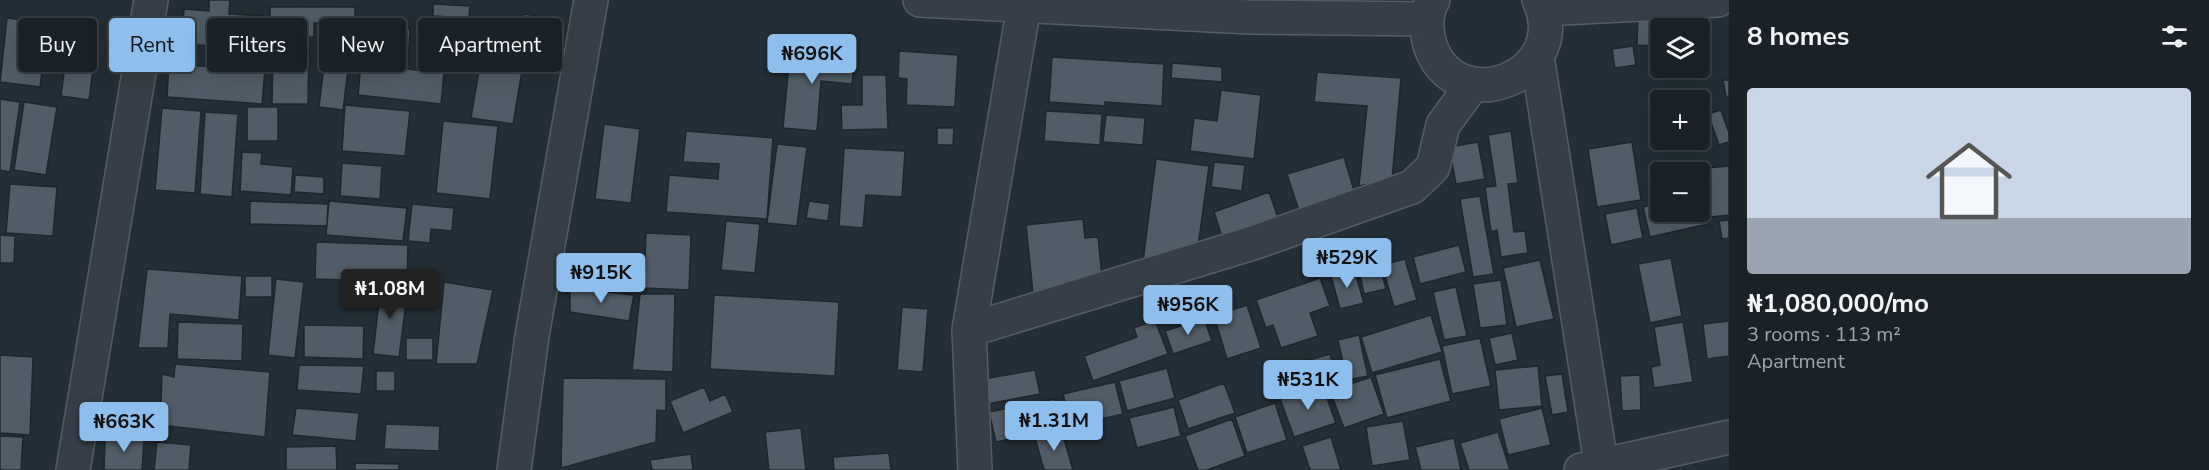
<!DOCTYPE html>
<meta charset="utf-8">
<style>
body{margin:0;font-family:"Nunito Sans",sans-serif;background:#232a30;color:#f1f3f6;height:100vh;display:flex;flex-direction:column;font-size:22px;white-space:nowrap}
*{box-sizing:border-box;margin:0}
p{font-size:20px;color:#9fa4a8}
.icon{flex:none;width:33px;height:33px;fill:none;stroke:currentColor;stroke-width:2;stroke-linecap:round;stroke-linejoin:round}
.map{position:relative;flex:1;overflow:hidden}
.side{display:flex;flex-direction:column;background:#1a2228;width:480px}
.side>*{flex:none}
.banner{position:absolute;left:18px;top:18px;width:570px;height:54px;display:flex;gap:12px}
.controls{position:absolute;left:1650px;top:18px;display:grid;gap:12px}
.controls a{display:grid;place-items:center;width:60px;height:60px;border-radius:6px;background:#1a2228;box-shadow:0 6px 24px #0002,0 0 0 2px #383f45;font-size:30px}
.price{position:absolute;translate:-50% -51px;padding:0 14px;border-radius:6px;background:#8dbeec;color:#111;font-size:20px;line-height:39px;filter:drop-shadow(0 2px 3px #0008)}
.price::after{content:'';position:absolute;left:50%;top:36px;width:18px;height:14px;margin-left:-9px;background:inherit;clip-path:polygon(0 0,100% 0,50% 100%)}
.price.selected{background:#222;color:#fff}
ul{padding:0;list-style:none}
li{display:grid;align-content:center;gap:12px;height:318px;padding:0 18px}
li span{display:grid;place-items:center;height:186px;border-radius:6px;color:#555}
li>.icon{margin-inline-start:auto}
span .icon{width:108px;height:108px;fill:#fffc;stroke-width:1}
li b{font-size:26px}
h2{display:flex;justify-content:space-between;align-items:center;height:72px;padding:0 18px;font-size:26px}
.chip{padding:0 21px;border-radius:6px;background:#1a2228;box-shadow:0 6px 24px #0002,0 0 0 2px #383f45;font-size:21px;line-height:54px}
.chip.selected{background:#8dbeec;color:#111}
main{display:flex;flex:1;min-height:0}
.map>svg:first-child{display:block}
</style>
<main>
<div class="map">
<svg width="1729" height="470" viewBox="0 0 1729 470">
<rect width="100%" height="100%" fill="#232e36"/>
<path fill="#505c67" stroke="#1e262e" stroke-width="1.5" d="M209,0H230L229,14L265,16L263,49L182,44L184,9L209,11Z
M1311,0H1356L1355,10L1310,6Z
M433,4L470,6L469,18L433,16Z
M270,7H355V23H314V37H270Z
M524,14L554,19L552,30L522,24Z
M1638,15L1659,16V46L1637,45Z
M7,18L48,23L40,87L0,82Z
M428,24L480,26L479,56L426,55Z
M358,27L410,29L408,65L356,62Z
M485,35L527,42L513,124L471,118Z
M273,46L309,47L308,104H272Z
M1633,46L1636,65L1615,68L1612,49Z
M790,51L855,56L852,84L821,81L817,131L783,128Z
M899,51L958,55L955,107L906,105L907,79L898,78Z
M66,57L94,61L89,100L61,96Z
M1052,57L1164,64L1162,106L1105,102V106L1049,102Z
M325,58L349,61L343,110L319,107Z
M1172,63L1222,67V82L1171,78Z
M169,64L265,70L262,104L167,97Z
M361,64L444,73L441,104L358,95Z
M1317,72L1401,78L1392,180L1359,186L1367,106L1314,102Z
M862,75H886L888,129L842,130L841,105H862Z
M1723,80H1729V96L1726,97Z
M1221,90L1261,95L1254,159L1190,151L1194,118L1217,121Z
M0,99L20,102L10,172L0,170Z
M24,102L57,107L46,175L14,170Z
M345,105L410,111L405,156L342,151Z
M247,107H278V141H247Z
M162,108L201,111L195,193L155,190Z
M1721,110L1729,133V142L1719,145L1708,114Z
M1046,111L1102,114L1100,145L1044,141Z
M205,112L238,114L232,197L200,194Z
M1106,115L1145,118L1143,145L1103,142Z
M443,121L498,126L490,199L436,193Z
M604,124L640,129L631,203L595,199Z
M937,128H954L953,145H937Z
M686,131L773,138L767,219L666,212L669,175L718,179L719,164L683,162Z
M1511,131L1518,183L1508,184L1514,232L1525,231L1528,253L1501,257L1497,230L1491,232L1485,187L1496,186L1488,135Z
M1478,142L1485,179L1456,184L1449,147Z
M1632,142L1641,200L1597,207L1588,149Z
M777,144L807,147L797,226L767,223Z
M844,148L905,151L902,197L866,195L863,228L839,226Z
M242,152L262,153L261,164L293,167L291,195L240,191Z
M1344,157L1355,194L1299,211L1287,174Z
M1156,159L1209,166L1198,247L1142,269Z
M1214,162L1245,165L1242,191L1211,187Z
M342,163L382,166L380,199L340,196Z
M1729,166V215L1711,217L1706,168Z
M295,175L324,177V194L294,192Z
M10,184L57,187L53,236L6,233Z
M1269,192L1279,220L1223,240L1214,212Z
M1700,193L1708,224L1650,237L1643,207L1660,203V212H1700Z
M1480,196L1494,274L1473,277L1460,199Z
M250,201L328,204L327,226L250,224Z
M329,201L407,208L403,241L326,235Z
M809,201L830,204L828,221L806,218Z
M412,204L454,208L452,231L431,229L430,243L408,241Z
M1637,208L1643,238L1611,245L1605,214Z
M1083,219L1085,238L1098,237L1103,286L1033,293L1026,225Z
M1729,220V238L1722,239L1719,221Z
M726,221L760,224L755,273L721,270Z
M646,233L691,235L689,290L644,288Z
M0,235L15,236L14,263H0Z
M316,242L408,245L407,282L315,279Z
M1459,245L1466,272L1420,284L1413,257Z
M1671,258L1682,316L1650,323L1638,264Z
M1405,259L1417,300L1394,307L1382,265Z
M1540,260L1554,319L1516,327L1503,268Z
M1380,265L1386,289L1364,294L1359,270Z
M147,269L242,276L239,320L170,314L168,348H138Z
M1354,269L1364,303L1340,309L1331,276Z
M245,276H272V297H245Z
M1320,278L1330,306L1310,313L1318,336L1281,348L1273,325L1266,328L1256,300Z
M276,279L304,282L295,358L268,355Z
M1501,280L1507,325L1480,328L1473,284Z
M444,282L493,290L477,364H436Z
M381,284L408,287L399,357L373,354Z
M1456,287L1467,336L1444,340L1433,292Z
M570,288L634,295L629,321L570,312Z
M640,294H675L673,372L632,370Z
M714,295L839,302L835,376L710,369Z
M1247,305L1261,348L1227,359L1214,316Z
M902,307L928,309L923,372L897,370Z
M1431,315L1442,352L1372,373L1361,337Z
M1204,318L1212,341L1173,354L1165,331Z
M1155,320L1168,354L1093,381L1084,356L1137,337L1134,328Z
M1729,321V356L1707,359L1703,324Z
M178,322L243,324L242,361L177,359Z
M1683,322L1693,382L1654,388L1651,367L1660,365L1654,327Z
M304,325L364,326L363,359L304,357Z
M1512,333L1518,360L1495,365L1489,338Z
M1359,335L1368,376L1347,380L1338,340Z
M406,338H433V360H406Z
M1480,338L1491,386L1452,394L1442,346Z
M1330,354L1336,377L1283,393L1278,369Z
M0,355L33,357L30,435L0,433Z
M1440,359L1451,401L1387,418L1375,375Z
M175,364L270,372L265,437L160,425L162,374L174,377Z
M299,365L364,366L361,394L297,390Z
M1538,366L1542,406L1499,410L1495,370Z
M1167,368L1175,398L1127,411L1119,381Z
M1035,370L1040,394L987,404L983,379Z
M376,371H395V391H376Z
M1562,374L1568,412L1552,415L1545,376Z
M1640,375L1641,410L1622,411L1620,376Z
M1371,377L1384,414L1344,428L1330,391Z
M563,378L666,379V411L657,410L656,442L561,468Z
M1115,382L1123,414L1071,426L1063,394Z
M1224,383L1235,413L1188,429L1178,400Z
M1322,384L1336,423L1294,437L1280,399Z
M704,387L710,401L725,394L733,412L683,433L670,401Z
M1055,399L1061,429L996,442L989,412Z
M1275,403L1287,440L1247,453L1235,417Z
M1174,407L1181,436L1137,448L1129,418Z
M296,408L359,413L356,441L292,435Z
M1542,408L1551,445L1508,455L1499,419Z
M1232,419L1245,456L1207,470H1198L1185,436Z
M1403,421L1410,460L1372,466L1366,427Z
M386,424L440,426L439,451L384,449Z
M801,428L806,470H769L765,432Z
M1062,432L1073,470H1044L1035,438Z
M1498,432L1510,470H1469L1460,443Z
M0,436L23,437L21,470H0Z
M105,436L144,438L142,470H104Z
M1331,437L1341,470H1310L1302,446Z
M1454,438L1461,470H1421L1415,447Z
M157,442L191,445L189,470H154Z
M336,446L337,470H286V447Z
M889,453L891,470H834L833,457Z
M691,454L693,470H652L650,460Z
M355,463L399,464V470H355Z"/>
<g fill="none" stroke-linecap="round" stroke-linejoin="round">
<defs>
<path id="minor" d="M920,0L1249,17L1427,19
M1433,0C1425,13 1426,31 1430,45C1456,122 1574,76 1539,0
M1543,9L1718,0
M1537,56L1602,470
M969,330L1256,242L1412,187L1433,167L1443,125L1473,84
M73,470L151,0
M514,470L532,336L591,0
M975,470L969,330L1025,0
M1581,470L1729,437"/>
</defs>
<use href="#minor" stroke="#545d65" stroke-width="36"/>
<use href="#minor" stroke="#363f47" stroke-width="33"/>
</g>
</svg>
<div class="controls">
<a><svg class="icon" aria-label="layers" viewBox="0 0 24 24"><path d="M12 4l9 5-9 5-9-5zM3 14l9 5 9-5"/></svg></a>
<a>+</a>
<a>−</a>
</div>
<b class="price" style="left:812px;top:85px">₦696K</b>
<b class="price" style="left:1347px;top:289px">₦529K</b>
<b class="price" style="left:601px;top:304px">₦915K</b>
<b class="price selected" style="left:390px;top:320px">₦1.08M</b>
<b class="price" style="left:1188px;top:336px">₦956K</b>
<b class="price" style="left:1308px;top:411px">₦531K</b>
<b class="price" style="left:1054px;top:452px">₦1.31M</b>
<b class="price" style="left:124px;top:453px">₦663K</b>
<div class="banner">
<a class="chip">Buy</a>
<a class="chip selected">Rent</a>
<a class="chip">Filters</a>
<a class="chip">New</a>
<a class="chip">Apartment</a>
</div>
</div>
<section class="side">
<h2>8 homes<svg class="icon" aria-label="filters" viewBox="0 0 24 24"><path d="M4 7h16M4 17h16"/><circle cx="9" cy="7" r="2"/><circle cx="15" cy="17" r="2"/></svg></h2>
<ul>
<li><span style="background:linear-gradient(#c9d6e8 70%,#9aa5b1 0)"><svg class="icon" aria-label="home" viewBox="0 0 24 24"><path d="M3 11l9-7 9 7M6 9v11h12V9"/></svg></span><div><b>₦1,080,000/mo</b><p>3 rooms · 113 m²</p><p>Apartment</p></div></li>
</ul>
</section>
</main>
